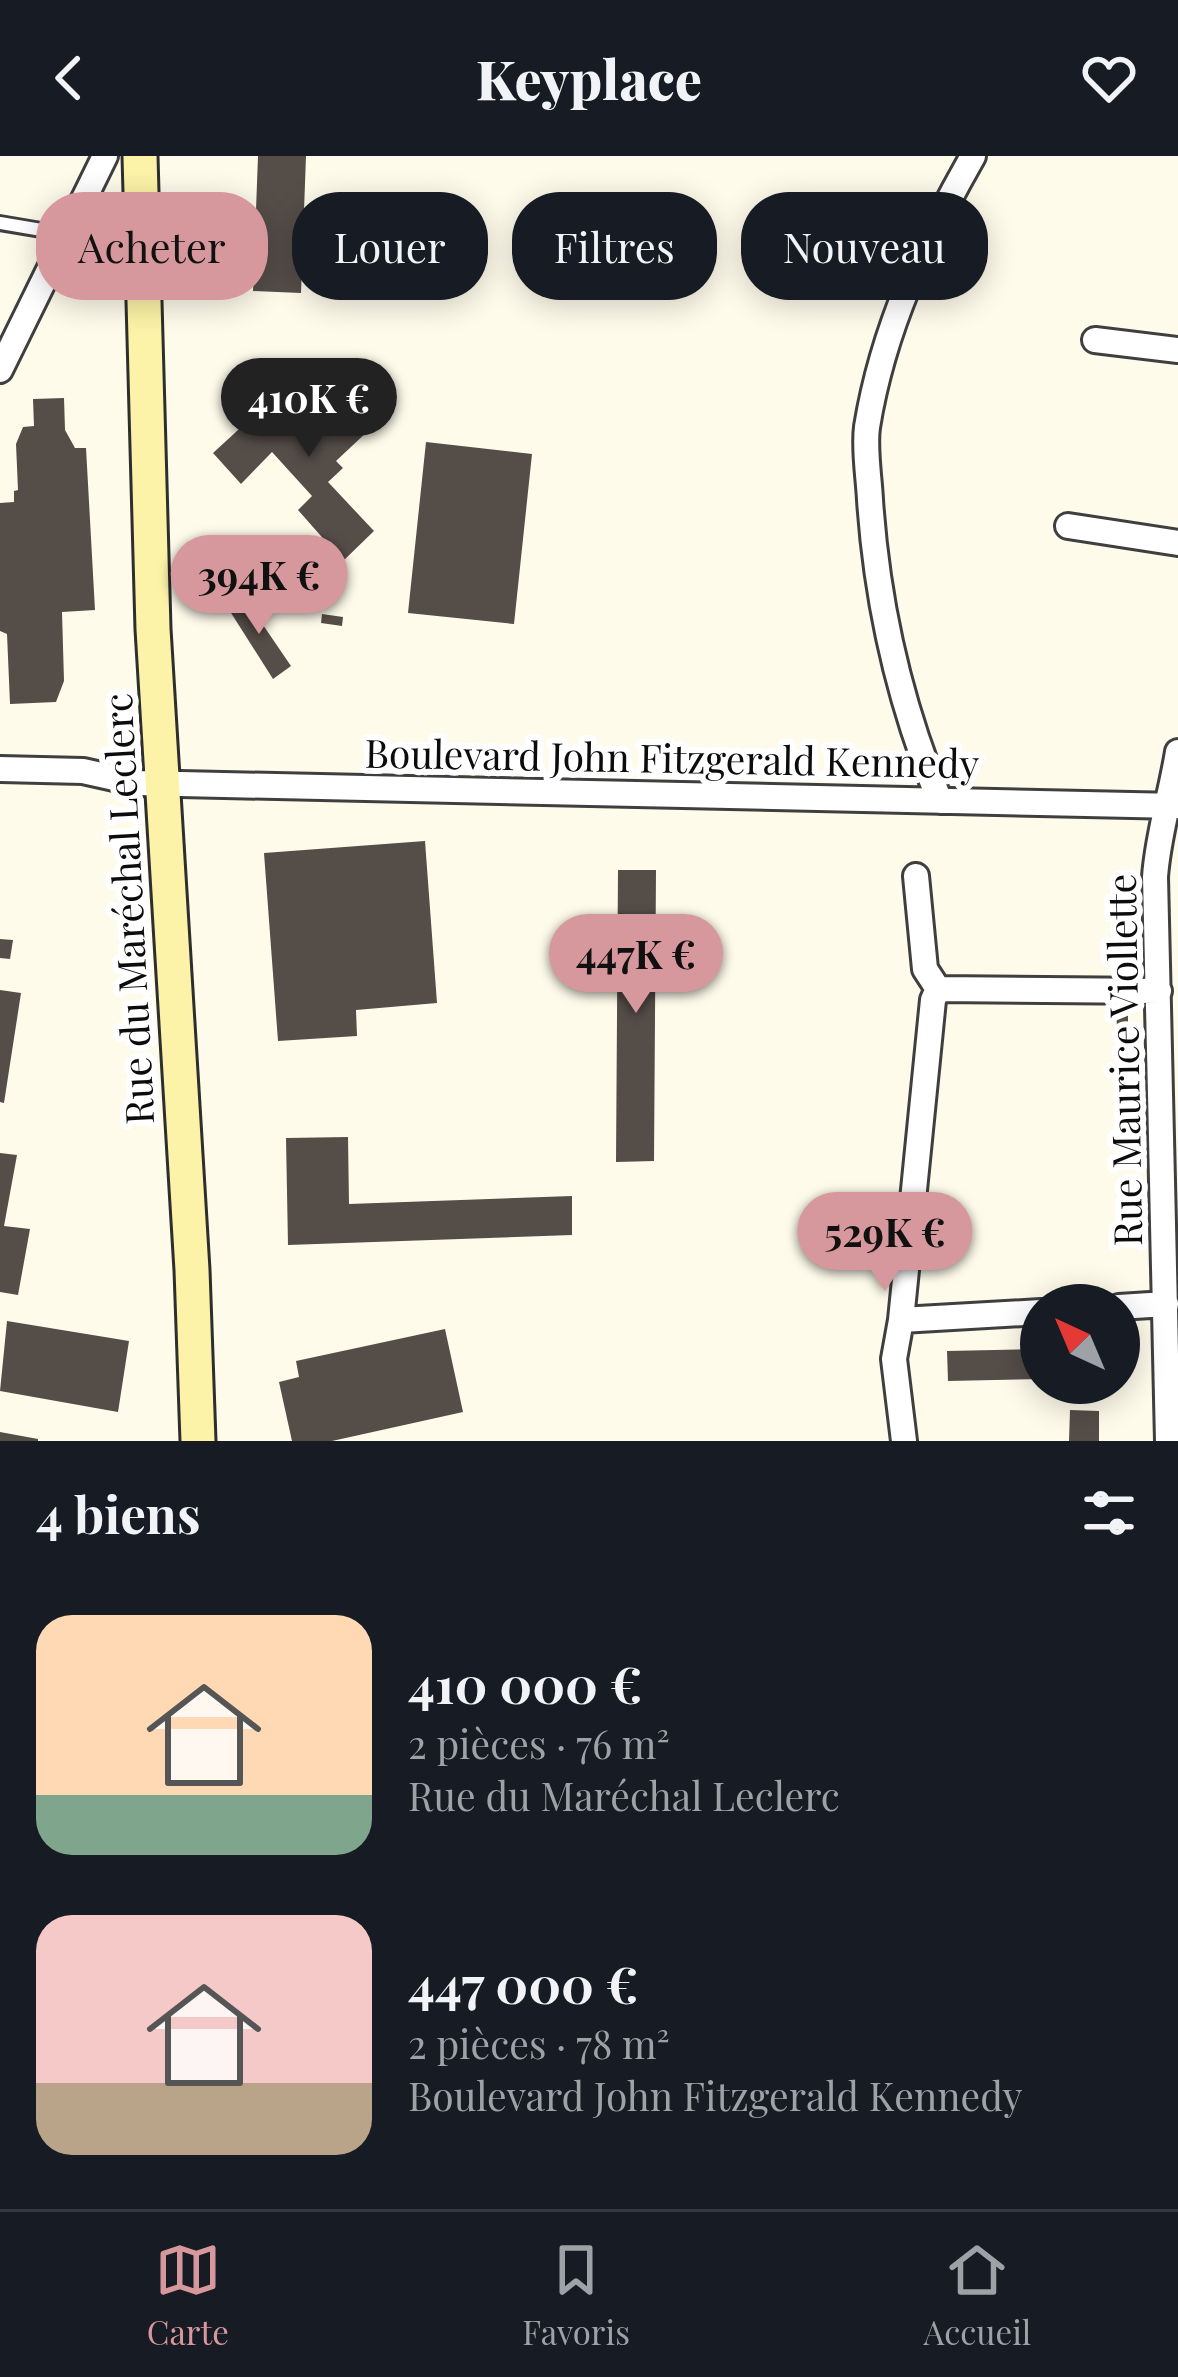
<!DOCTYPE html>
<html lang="fr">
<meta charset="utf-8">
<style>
body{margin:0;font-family:"Playfair Display",serif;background:#20242c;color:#f1f3f6;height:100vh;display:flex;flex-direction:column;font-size:45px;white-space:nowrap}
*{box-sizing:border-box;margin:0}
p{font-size:39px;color:#9ea1a6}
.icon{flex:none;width:66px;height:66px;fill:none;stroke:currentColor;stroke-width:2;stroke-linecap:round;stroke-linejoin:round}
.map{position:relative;height:1285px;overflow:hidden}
.sheet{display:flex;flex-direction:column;background:#171b24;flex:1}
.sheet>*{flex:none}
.guide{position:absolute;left:36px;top:36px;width:1107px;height:108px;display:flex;gap:24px}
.needle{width:78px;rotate:316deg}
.buttons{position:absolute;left:1020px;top:1128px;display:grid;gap:24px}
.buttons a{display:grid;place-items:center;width:120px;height:120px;border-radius:50%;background:#171b24;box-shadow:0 6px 30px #0003;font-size:60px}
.price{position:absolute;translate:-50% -102px;padding:0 27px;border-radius:42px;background:#d7989d;color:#111;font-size:39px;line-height:78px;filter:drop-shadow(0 3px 6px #0008)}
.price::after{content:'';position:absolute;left:50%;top:72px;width:36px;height:27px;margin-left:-18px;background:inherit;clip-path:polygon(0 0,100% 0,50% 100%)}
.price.current{background:#222;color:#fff}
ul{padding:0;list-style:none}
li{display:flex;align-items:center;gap:36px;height:300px;padding:0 36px}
li span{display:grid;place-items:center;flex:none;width:336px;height:240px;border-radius:36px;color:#555}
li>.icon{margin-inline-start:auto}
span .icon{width:144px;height:144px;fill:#fffc;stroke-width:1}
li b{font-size:51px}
h2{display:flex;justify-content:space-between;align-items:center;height:144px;padding:0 36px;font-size:51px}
.pill{padding:0 42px;border-radius:48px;background:#171b24;box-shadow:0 6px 30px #0003;font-size:42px;line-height:108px}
.pill.current{background:#d7989d;color:#111}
header{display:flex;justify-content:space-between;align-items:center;height:156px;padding:0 36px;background:#171b24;font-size:54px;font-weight:800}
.menu{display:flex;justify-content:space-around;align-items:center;height:168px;border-top:3px solid #363941;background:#171b24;font-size:33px;color:#9ea1a6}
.menu a{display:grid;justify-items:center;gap:6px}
.menu .current{color:#d7989d}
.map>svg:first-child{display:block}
</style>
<header><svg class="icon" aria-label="back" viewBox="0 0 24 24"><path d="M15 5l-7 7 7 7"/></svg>Keyplace<svg class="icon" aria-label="heart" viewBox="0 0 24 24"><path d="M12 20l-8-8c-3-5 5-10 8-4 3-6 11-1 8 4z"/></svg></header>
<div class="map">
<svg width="1178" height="1285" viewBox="0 0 1178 1285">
<rect width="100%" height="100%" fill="#fefbeb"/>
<path fill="#544d48" d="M258,0H306L301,137L253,135Z
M357,228L385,259L336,305L343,312L328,326L374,375L343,405L298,354L312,340L272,296L241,328L213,297L275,240L308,274Z
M64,242L65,274L75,292H86L95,454L62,456L64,525L56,546L10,548L7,478L0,475V347L14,346V335L18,334L16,288L23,271L34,270L33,243Z
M426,286L532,298L514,468L408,457Z
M242,438L291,510L273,523L226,449Z
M322,458L343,461L342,470L321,467Z
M425,685L437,847L356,854L357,880L278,885L264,697Z
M618,714H656L654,1005L616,1006Z
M0,783L13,784L10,803L0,802Z
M0,834L21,837L4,947L0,946Z
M1116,851H1128V871H1117Z
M348,981L349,1048L572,1040V1079L288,1089L286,982Z
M0,997L17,999L4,1070L30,1073L18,1139L0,1136Z
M7,1165L129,1185L118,1256L0,1235Z
M445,1173L463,1256L332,1285H292L279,1226L299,1221L296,1205Z
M1041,1193V1223L948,1225L947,1195Z
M1070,1254L1099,1255V1285H1069Z
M0,1276L38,1283V1285H0Z"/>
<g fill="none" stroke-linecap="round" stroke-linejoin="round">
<defs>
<path id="lane" d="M0,67L65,78"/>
<path id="street" d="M1095,184L1178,194
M0,214L105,0
M1068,370L1178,387
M0,613L83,615L137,627L1178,650
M940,645C900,549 877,448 870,344C869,321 864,294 867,271C883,172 924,86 973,0
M916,720L925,813L938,833
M1119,1151L1166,1148
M901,1164L933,844L938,833L1159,835
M904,1285L894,1203L901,1164L1041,1156
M1168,1285L1155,721C1158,678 1171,639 1178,596"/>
<path id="secondary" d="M140,0L153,473L192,1114L198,1285"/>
</defs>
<use href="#lane" stroke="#3f3f3f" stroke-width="18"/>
<use href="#street" stroke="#3f3f3f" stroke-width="30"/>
<use href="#secondary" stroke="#2e2e2e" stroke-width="39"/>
<use href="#lane" stroke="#fff" stroke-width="12"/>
<use href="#street" stroke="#fff" stroke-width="24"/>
<use href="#secondary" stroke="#fcf3a8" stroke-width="33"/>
</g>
<g text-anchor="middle" stroke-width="12" stroke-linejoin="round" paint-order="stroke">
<g font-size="39" fill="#0c0c0c" stroke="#fff">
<text transform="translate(672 603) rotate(1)" y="14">Boulevard John Fitzgerald Kennedy</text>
<text transform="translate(129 753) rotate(-93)" y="14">Rue du Maréchal Leclerc</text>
<text transform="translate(1125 904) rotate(-91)" y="14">Rue Maurice Viollette</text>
</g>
</g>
</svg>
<div class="buttons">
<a><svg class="needle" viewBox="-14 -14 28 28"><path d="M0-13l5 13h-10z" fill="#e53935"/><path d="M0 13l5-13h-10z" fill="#9ea1a6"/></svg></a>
</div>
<b class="price current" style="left:309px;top:304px">410K €</b>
<b class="price" style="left:259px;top:481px">394K €</b>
<b class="price" style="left:636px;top:860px">447K €</b>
<b class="price" style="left:885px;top:1138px">529K €</b>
<div class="guide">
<a class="pill current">Acheter</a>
<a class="pill">Louer</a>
<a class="pill">Filtres</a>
<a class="pill">Nouveau</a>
</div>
</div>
<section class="sheet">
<h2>4 biens<svg class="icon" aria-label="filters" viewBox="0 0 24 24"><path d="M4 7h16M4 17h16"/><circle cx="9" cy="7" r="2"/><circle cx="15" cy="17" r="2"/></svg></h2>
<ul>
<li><span style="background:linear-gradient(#ffd9b3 75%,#7fa58c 0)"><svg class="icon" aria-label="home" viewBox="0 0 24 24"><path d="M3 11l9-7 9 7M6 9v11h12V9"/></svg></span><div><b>410 000 €</b><p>2 pièces · 76 m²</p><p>Rue du Maréchal Leclerc</p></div></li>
<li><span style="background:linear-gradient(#f6c9c9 70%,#b9a48a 0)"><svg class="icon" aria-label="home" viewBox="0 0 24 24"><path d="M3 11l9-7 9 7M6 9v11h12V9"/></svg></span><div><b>447 000 €</b><p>2 pièces · 78 m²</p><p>Boulevard John Fitzgerald Kennedy</p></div></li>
</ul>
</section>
<nav class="menu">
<a class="current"><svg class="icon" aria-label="map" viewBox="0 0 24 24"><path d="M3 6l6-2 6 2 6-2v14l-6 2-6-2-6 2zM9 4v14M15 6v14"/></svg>Carte</a>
<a><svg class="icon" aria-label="saved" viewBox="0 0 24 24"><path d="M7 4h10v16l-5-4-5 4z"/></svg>Favoris</a>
<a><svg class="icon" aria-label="home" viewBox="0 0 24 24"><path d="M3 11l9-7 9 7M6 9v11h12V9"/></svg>Accueil</a>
</nav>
